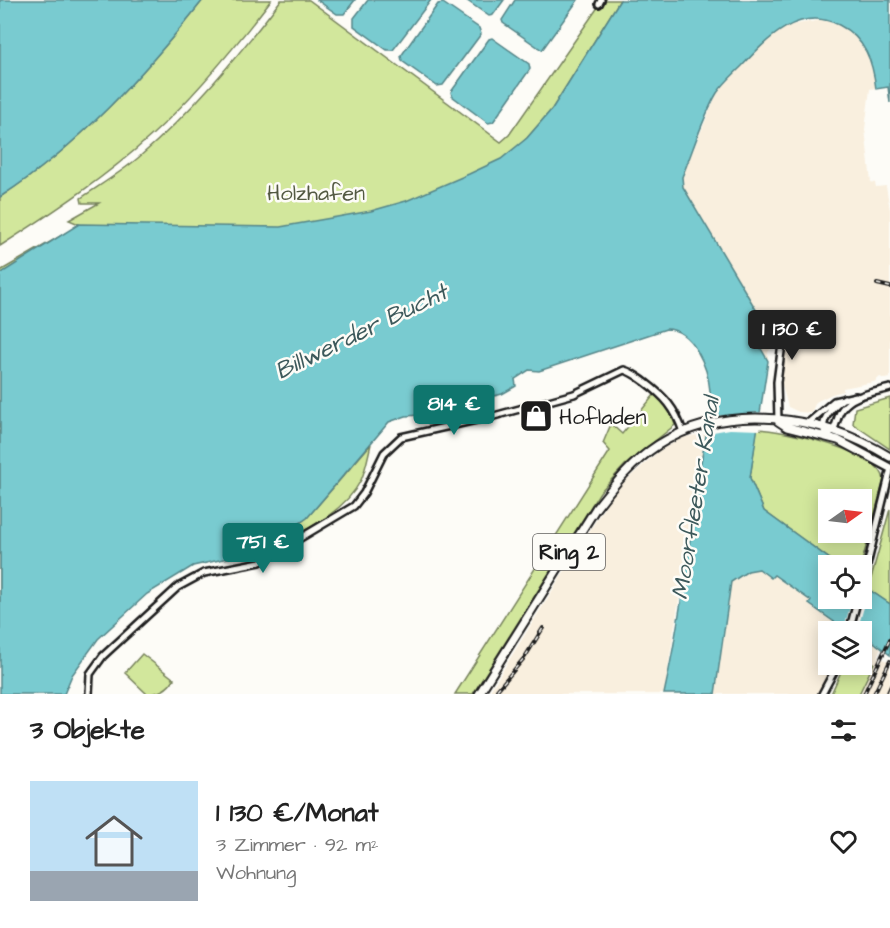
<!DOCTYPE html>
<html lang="de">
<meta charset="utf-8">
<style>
body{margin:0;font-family:"Architects Daughter",sans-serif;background:#f2f2f2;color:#222;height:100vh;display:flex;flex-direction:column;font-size:22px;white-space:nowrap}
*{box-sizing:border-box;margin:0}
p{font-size:20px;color:#767676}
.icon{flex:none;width:33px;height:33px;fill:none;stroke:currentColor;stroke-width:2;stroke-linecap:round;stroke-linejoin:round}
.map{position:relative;height:694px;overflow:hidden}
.side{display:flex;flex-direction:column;background:#fff;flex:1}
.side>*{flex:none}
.needle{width:39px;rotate:76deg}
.buttons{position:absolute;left:818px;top:489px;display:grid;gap:12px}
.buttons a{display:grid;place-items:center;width:54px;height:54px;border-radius:0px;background:#fff;box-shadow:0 3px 15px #0003;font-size:30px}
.price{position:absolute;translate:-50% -51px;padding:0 14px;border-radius:6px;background:#0f766e;color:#fff;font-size:20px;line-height:39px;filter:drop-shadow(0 2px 3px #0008)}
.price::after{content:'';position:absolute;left:50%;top:36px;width:18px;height:14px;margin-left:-9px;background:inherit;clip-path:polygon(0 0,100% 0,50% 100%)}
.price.selected{background:#222;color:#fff}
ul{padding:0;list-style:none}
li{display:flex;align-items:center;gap:18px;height:150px;padding:0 30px}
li+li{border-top:2px solid #e0e0e0}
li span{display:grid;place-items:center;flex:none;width:168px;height:120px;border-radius:0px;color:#555}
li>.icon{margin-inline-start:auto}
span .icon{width:72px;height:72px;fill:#fffc;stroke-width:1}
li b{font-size:26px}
h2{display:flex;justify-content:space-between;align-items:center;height:72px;padding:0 30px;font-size:26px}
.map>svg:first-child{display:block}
</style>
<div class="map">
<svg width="890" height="694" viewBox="0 0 890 694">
<rect width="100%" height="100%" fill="#fdfcf7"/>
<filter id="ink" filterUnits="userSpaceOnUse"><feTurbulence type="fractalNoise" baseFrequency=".0167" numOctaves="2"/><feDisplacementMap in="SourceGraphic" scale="12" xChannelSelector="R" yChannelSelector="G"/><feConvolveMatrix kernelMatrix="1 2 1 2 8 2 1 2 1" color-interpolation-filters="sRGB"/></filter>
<g filter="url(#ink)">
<path fill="#f9efde" d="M822,20L837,24L852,33L866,49L875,74L876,88L870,89L865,129L871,182L875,183L876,187L886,186L890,210V378L885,379L880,377L874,382L843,388V391L832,394L816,402L811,413L799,412L788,407L781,381L787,343L776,342L768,352V361L755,338L758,313L683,187L682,177L717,93L764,41L784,26Z
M705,434L664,694H488L615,490L659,451L684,437Z
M759,569L771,577L774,574L811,601L809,605L843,628L842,631L828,632V664L835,665L820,694H715L731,582L748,571Z
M861,634L881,648L877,657L890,662V694H860L874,664L861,655Z"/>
<path fill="#d2e79c" stroke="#77825c" stroke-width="1.5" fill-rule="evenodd" d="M203,0H271C235,47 196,95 152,135C106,177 52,213 0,246V197C79,146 145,73 203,0Z
M281,0H309L501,142L509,135L603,0H620L552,109L527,138L0,656V271L76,227L79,224L69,220L99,203H82L81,198C100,185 120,173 138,158C192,112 238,56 281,0Z
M654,395L668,405L675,425L625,465L600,492L473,694H455L610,451L603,443L611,424L622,434Z
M890,398V449L853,424L855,408Z
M757,429C782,430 882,451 884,480L861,565H838L764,511L750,478ZM828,500H861V532H828Z
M371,444C368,456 366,469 361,480C342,517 296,534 261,554L259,551L307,518Z
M890,509V604L868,589Z
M142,654L174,679C168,689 159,694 147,694L125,673Z
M861,655L874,663L859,694H831L844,665L861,664Z"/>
<path fill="#79cbd0" stroke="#548588" stroke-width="1.5" d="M0,0H203C145,73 79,146 0,197Z
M317,0H355L344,14H337Z
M368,0H431L393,50H387L354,26V18Z
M466,0H504L493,15L489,16Z
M515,0H578L542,50L503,23L502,20Z
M620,0H890V103L888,87L876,89C873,62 865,38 839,25C799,5 767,39 742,66C734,74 724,83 717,93C704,114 692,153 682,177L683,187L758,313L755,338L768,361L750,478L764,511L838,565L828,566V598H861L868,589L890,604V655L861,632L843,628L809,604L811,601L774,575L771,578L759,569L748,571L731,582L715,694H664C680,621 689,546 699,473C703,449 712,414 710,391C708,368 693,329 666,329L539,371L529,370L515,379L516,386L502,394L420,415L406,416L389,422L307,518L259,551L193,566L147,594L98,639L72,675L64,694H0V274L79,224L280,227L371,211L406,201L469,174L501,159L527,138L552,109Z
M443,3L479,28L481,34L443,85L437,86L402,61L401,56L438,4Z
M492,38L529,64L530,69L493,122L488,123L452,96L451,92L489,39Z"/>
<path fill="#fdfcf7" d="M763,412L760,430L730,429L702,434L704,417Z
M861,580L870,587L857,631H843L852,599L861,598Z"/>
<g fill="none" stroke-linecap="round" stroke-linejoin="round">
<defs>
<path id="minor" d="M599,4L601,0
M844,398C832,407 818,421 826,436C838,431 835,418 842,409C853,394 874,393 890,388
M778,421L777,382L783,336
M808,423L834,401L856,396
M861,590L890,472
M849,632L858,598
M89,694L90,674L103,656L178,587L204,573L260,562L354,506L364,493L384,453L401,437L494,416L574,394L624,370C632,372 638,377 645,382C665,397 675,408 683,432
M822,694L838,664"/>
<path id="major" d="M778,421L787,427L838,440L890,468
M479,694L596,508C614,485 633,461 658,445C728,401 822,415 890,457"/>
</defs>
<use href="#minor" stroke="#1c1c1c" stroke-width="10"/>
<use href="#major" stroke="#1c1c1c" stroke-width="11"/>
<use href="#minor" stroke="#fdfcf7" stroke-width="5"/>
<use href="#major" stroke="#fdfcf7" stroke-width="7"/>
<path stroke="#1c1c1c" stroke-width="1.5" d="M886,694L890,685"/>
<defs>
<path id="rail" d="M877,284L890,287
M497,690L525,657L543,628
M864,694L890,639
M874,694L890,661"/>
</defs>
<use href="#rail" stroke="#1c1c1c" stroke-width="4"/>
<use href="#rail" stroke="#fdfcf7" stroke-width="1.5" stroke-dasharray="4.5" stroke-linecap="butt"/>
</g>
</g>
<defs>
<symbol id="shop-square" viewBox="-11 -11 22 22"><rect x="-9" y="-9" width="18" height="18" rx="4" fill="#1c1c1c" stroke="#fdfcf7"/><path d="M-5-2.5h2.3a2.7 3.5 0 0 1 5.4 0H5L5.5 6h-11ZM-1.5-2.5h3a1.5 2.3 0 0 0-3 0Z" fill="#fff"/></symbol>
</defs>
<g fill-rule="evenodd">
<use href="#shop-square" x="517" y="397" width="38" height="38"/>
</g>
<g text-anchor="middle" stroke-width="5" stroke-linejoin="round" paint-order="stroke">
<rect fill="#fdfcf7" stroke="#605f5e" stroke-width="1.5" x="533" y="534" width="72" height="36" rx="4.5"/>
<g font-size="21" font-weight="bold" fill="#1c1c1c">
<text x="569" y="559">Ring 2</text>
</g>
<g font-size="22" fill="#535942" stroke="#fdfcf7">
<text x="316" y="200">Holzhafen</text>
</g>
<g font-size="22" fill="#1c1c1c" stroke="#fdfcf7" text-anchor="start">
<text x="559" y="424">Hofladen</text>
</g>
<g font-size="24" font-style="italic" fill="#3d595b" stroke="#fdfcf7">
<text transform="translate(361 331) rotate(-26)" y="8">Billwerder Bucht</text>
<text transform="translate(695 498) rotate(-81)" y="8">Moorfleeter Kanal</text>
</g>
</g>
</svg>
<div class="buttons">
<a><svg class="needle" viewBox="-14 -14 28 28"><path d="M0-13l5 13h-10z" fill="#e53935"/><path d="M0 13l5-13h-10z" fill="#767676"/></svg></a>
<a><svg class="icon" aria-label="locate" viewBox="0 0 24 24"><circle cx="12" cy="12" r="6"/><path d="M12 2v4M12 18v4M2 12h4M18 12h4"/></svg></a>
<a><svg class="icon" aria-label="layers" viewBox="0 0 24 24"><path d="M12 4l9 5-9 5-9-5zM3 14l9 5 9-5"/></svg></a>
</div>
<b class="price selected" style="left:792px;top:361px">1 130 €</b>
<b class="price" style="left:454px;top:436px">814 €</b>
<b class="price" style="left:263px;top:574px">751 €</b>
</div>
<section class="side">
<h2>3 Objekte<svg class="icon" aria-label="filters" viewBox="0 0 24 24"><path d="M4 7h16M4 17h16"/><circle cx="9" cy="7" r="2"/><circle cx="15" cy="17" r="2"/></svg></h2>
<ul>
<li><span style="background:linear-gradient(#bfe0f5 75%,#9aa5b1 0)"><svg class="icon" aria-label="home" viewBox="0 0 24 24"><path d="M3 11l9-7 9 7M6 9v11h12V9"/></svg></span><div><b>1 130 €/Monat</b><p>3 Zimmer · 92 m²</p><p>Wohnung</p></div><svg class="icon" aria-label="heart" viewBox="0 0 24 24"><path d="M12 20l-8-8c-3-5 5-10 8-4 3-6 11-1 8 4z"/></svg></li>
</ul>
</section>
